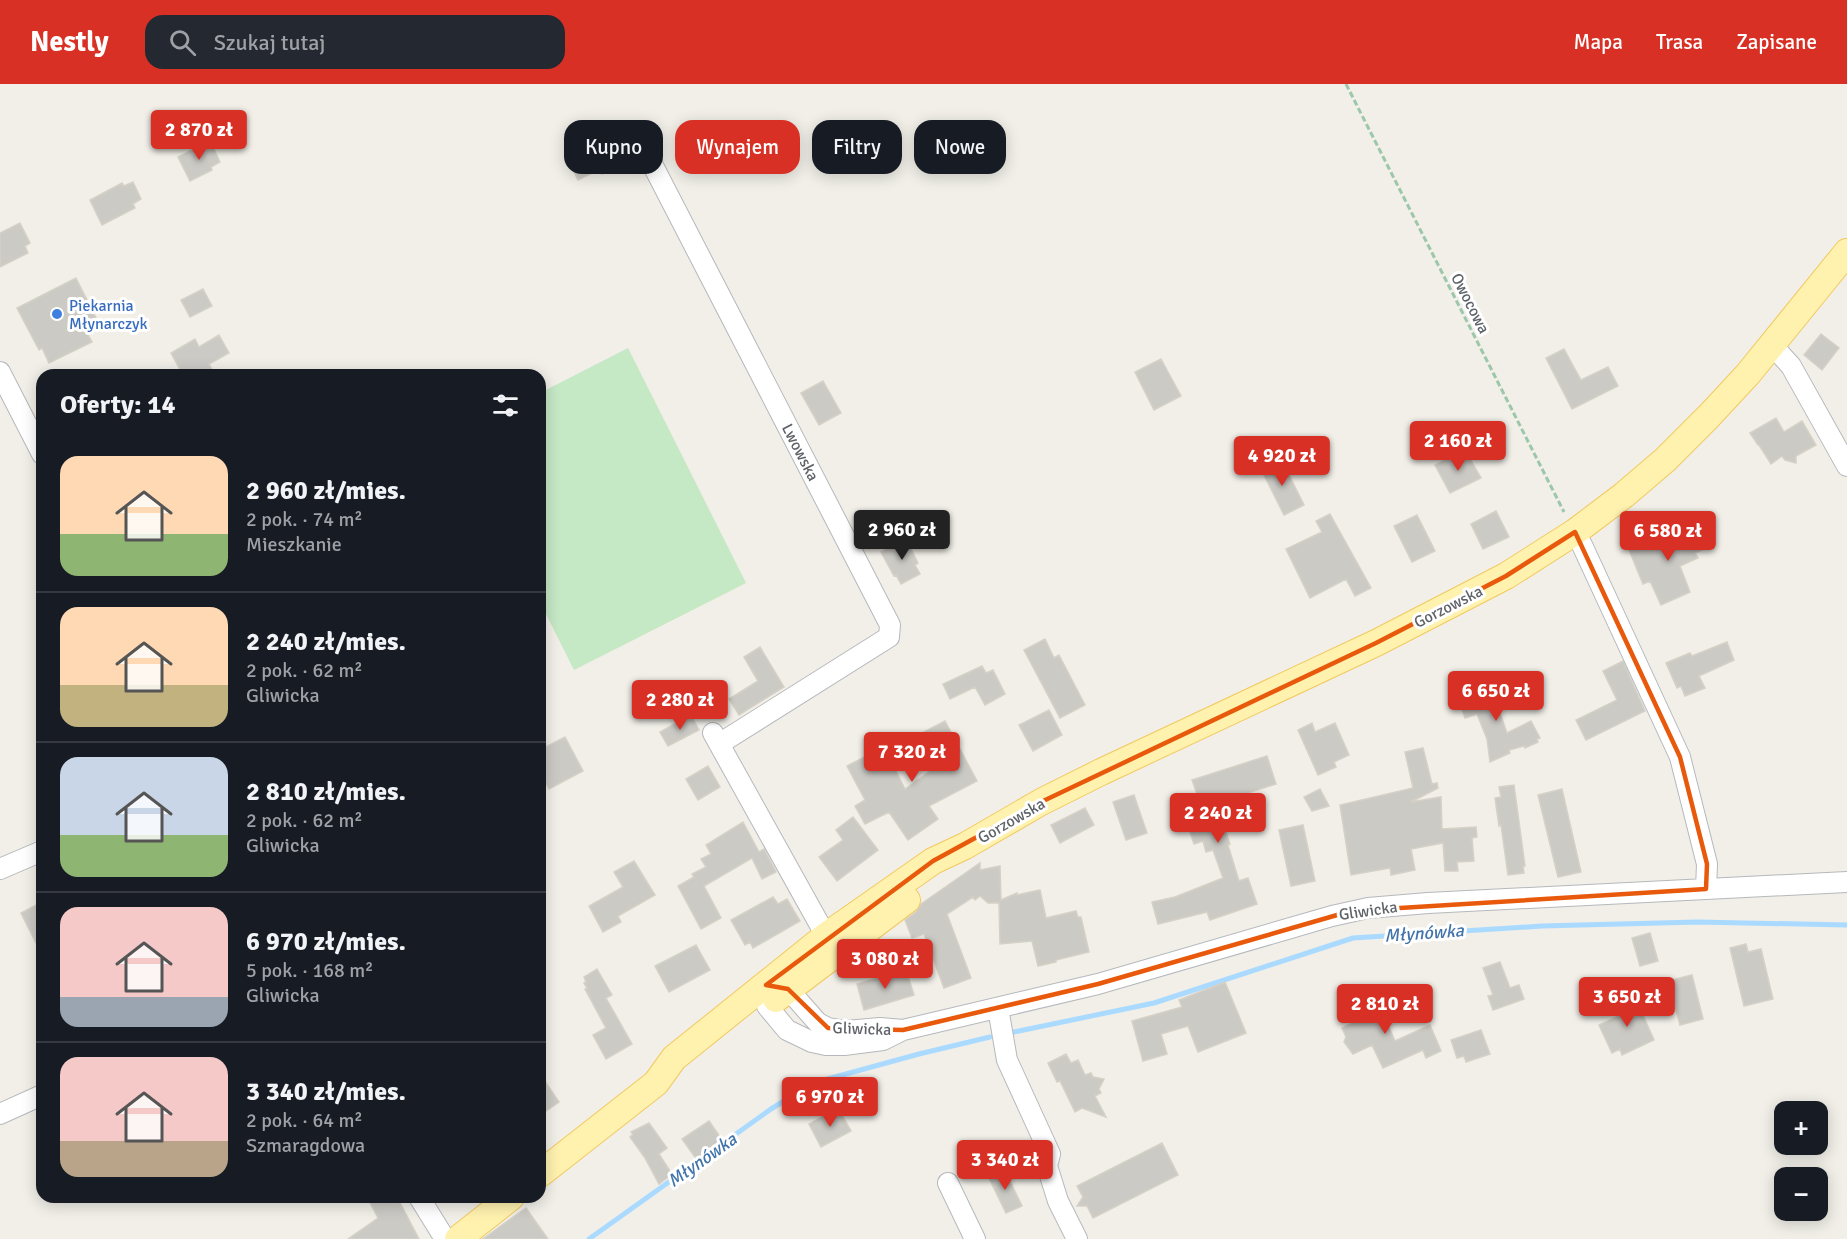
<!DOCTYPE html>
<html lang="pl">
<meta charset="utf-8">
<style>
body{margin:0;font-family:Signika,sans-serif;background:#242831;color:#f1f3f6;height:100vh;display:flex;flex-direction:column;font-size:22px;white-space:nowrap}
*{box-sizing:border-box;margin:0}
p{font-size:20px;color:#9ea1a6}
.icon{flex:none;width:33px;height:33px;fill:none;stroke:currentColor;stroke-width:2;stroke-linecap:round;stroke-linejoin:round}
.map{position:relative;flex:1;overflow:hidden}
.drawer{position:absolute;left:36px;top:285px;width:510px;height:834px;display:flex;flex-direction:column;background:#171b24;border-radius:18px;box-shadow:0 3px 15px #0003}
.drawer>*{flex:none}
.guide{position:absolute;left:564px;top:36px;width:570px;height:54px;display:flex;gap:12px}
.tools{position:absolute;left:1774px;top:1017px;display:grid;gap:12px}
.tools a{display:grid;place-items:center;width:54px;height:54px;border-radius:12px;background:#171b24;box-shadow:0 3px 15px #0003;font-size:30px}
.price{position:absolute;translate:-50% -51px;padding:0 14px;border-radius:6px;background:#d93025;color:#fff;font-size:20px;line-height:39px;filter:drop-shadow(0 2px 3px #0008)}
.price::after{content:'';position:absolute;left:50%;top:36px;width:18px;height:14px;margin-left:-9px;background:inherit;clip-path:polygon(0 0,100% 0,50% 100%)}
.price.active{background:#222;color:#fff}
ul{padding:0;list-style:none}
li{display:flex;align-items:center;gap:18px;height:150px;padding:0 24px}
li+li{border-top:2px solid #363941}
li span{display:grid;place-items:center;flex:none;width:168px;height:120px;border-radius:18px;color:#555}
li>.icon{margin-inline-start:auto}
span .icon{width:72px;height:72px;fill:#fffc;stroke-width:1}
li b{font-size:26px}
h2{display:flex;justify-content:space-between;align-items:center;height:72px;padding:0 24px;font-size:26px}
.tag{padding:0 21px;border-radius:18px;background:#171b24;box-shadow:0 3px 15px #0003;font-size:21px;line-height:54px}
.tag.active{background:#d93025;color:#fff}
header{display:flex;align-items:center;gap:36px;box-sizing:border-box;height:84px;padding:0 30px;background:#d93025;color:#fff}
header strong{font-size:28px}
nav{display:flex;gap:33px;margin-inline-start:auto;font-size:21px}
.search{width:420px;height:54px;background:#242831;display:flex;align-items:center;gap:15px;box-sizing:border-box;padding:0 21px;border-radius:18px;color:#9ea1a6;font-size:22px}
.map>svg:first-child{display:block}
</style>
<header>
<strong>Nestly</strong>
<div class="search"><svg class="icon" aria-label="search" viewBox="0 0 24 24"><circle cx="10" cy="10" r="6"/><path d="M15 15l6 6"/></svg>Szukaj tutaj</div>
<nav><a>Mapa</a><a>Trasa</a><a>Zapisane</a></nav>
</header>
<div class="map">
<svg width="1847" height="1155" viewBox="0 0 1847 1155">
<rect width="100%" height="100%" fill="#f1efe8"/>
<path fill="#c5e8c5" d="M628,264L746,499L574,586L540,518V309Z"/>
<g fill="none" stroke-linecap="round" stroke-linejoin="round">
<path stroke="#aadaff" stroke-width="5" d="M1014,948L1154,919L1353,854L1542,842L1698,838L1847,841
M589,1155L771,1025L813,999L919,970L990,953"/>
</g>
<path fill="#cccac5" stroke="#d6d1c6" stroke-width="1.5" d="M210,57L220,78L211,83L212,86L190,97L178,73Z
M605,61L616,84L602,90L600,85L578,96L569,77Z
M133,98L141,115L133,120L135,124L102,141L90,116L122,99L124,102Z
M20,139L30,159L25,162L28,169L0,183V149Z
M76,194L97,236L84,243L92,258L49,279L42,264L39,266L17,224Z
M203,205L212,222L190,233L181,216Z
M1821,250L1839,264L1822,286L1804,271Z
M219,251L229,269L209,280L215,291H183L171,269L195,255L199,263Z
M1564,265L1581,296L1608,283L1618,302L1572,325L1546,274Z
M1161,275L1181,312L1154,326L1135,288Z
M823,297L841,329L819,341L801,309Z
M1776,334L1784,348L1802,337L1816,361L1796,372V379L1785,376L1782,372L1771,380L1759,361H1758L1750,349Z
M1465,366L1481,394L1450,409L1435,381Z
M1281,375L1304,421L1284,431L1261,385Z
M1496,427L1509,453L1483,465L1471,440Z
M1330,430L1371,504L1355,512L1346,495L1310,514L1286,465L1322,448L1316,437Z
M1417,431L1435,467L1412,478L1394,442Z
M1695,439L1706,464L1695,469L1698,474L1680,482L1690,508L1661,521L1650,497L1643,500L1629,466Z
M906,455L918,479L915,481L920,490L901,500L896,491L894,492L881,468Z
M1045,555L1054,574L1059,571L1085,621L1060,634L1024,566Z
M1727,558L1734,576L1699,592L1705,604L1685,612L1681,602L1677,604L1666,579L1690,569L1692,572Z
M760,563L784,603L739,631L729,615L758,597L744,573Z
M1623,577L1645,627L1586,656L1576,636L1617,616L1603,587Z
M982,582L986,589L993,586L1005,610L985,621L975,603L950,615L943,600Z
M1491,596L1498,614L1495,615L1507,649L1531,637L1540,654L1537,655L1538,658L1525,664L1524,662L1509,666L1510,669L1490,678L1487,655L1477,630L1465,634L1458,614L1470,610L1468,604Z
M1049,626L1062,651L1033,667L1019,641Z
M691,631L699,646L668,662L660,648Z
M945,637L977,697L929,722L938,735L908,756L889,728L865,740L855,722L865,716L847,682L884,663L905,705L930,687L928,682L932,680L918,651Z
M1312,639L1315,648L1335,639L1349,671L1334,678L1336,683L1318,691L1298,646Z
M565,653L583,687L549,705L540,688V666Z
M1423,664L1432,700L1437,699L1438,704L1411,718L1441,713L1442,745L1476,743L1477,753L1472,754L1474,777L1457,778L1458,787H1445L1443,759L1411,765L1415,786L1391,791L1390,784L1351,791L1340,721L1413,704L1405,668Z
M1267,672L1276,700L1216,719L1230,760L1228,761L1239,797L1248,794L1257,820L1210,836L1207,828L1158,840L1152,818L1175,813L1223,794L1213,766L1206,768L1203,757L1194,760L1184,730L1202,724L1192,696Z
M708,682L720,703L698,716L686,695Z
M1514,701L1525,782H1523L1524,789L1508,791L1501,741L1499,742L1495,714L1501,713L1499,703Z
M1320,705L1329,722L1312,727L1304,713Z
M1562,705L1581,788L1558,793L1538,711Z
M1134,711L1147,749L1126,756L1113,718Z
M1085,724L1094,741L1060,759L1051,741Z
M853,733L878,766L837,797L819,773L843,756L836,746Z
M743,738L759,768L764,765L776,788L762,795L752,774L704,802L721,834L701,845L678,802L694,793L692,790L706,783L701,775L711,770L706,761Z
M1303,741L1315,797L1291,802L1279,746Z
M634,777L655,811L618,832L621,838L603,848L589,822L623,803L614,788Z
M980,779V786L1000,782L1001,816L1017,809V811L1040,806L1046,834L1076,827L1078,833H1081L1089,868L1056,876V878L1038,882L1032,857L1000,860L999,819H988L980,812L975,816L973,813L947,830L971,894L944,904L924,850L912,854L905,836L916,828L921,820Z
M773,813L778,820L787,815L800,837L753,864L750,858L745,861L731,836Z
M42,818V871L21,829Z
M1650,849L1658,877L1640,882L1632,854Z
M1746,860L1748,868L1761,865L1773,915L1744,922L1730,864Z
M696,861L710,886L669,908L655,882Z
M1500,878L1510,904L1519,901L1524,915L1493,926L1488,912L1493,911L1483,884Z
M597,885L612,911L606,914L632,960L606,975L593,951L606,944L585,905L587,904L584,899L586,898L584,893Z
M906,886L914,911L864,926L857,900Z
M1692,891L1703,935L1680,941L1668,897Z
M1225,898L1246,949L1198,968L1188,942L1161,950L1167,970L1143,977L1132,937L1182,923L1179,916Z
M1371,903L1395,957L1430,941L1441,967L1426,974L1423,966L1383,984L1372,961L1353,970L1344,958L1346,953L1342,944L1365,933L1355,911Z
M1634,911L1654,956L1622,971L1620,965L1612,969L1599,941L1621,931L1616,920Z
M1481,946L1490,970L1466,978L1464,972L1457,974L1451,956Z
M1066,970L1071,979L1078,976L1085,991L1091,989L1093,993L1104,995L1099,1005L1101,1009L1095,1012L1106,1033L1082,1024L1075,1028L1060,997L1057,998L1048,979Z
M540,990L559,1018L540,1031Z
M838,1024L851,1047L821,1063L809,1040Z
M709,1037L723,1057L697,1076L682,1055Z
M649,1039L667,1064L659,1070L672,1090L659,1100L645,1074L630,1053L633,1050L631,1048Z
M1162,1059L1178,1091L1093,1134L1087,1122H1077L1083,1113L1077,1102Z
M1004,1085L1022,1122L1006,1129L988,1092Z
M367,1113H397L419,1155H348L378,1134Z
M526,1124L548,1155H483L506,1138Z"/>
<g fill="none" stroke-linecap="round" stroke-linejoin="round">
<defs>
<path id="minor" d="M647,70L890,541L889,553L719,660
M1772,261L1791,282L1847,382
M0,288L42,370
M1575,448L1582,461L1680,673L1707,780L1706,805
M713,649L826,852L835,864
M0,785L42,767
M998,924L1007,976L1050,1070L1047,1082L1058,1117L1077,1155
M903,946L880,944L846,947L828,944L818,939L788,905L766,901L767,922L787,946L812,958L826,961H844L883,956L903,946L1098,900L1332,832L1368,824L1428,819L1847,798
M0,1030L42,1011
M948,1099L975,1155
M419,1113L445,1155"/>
<path id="major" d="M776,915L907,816
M540,1090L656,999L674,974L826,852L933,777L965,762L1041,718L1101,688L1376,559L1506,492L1575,448L1624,411L1665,376L1709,332L1748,290L1847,168
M458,1155L511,1113"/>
</defs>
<use href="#minor" stroke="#b5b8bc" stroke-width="22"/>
<use href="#major" stroke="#f2c960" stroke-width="28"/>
<path stroke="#9cc7a9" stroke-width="3" stroke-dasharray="6 3" stroke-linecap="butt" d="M1346,0L1564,428"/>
<use href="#minor" stroke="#fff" stroke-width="20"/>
<use href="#major" stroke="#fff2af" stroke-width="26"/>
</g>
<path fill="none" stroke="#e8590c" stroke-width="4.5" stroke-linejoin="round" d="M1575,448L1680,673L1707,780L1706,805L1351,827L1098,900L903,946L828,944L788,905L766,901L933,777L1041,718L1376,559L1506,492Z"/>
<circle fill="#3f7fe0" stroke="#fff" stroke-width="2" cx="57" cy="230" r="6"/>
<g text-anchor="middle" stroke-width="6" stroke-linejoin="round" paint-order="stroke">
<g font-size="16" fill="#5f6368" stroke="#fff">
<text transform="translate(1471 219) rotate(63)" y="6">Owocowa</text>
<text transform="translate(801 368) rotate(63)" y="6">Lwowska</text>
<text transform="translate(1448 522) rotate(-27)" y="6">Gorzowska</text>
<text transform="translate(1011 736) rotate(-30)" y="6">Gorzowska</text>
<text transform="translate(1368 826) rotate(-8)" y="6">Gliwicka</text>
<text transform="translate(862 944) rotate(2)" y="6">Gliwicka</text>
</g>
<g font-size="16" fill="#366cbe" stroke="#fff" text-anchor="start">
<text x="69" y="227">Piekarnia<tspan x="69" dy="18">Młynarczyk</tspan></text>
</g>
<g font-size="18" font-style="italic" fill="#4174aa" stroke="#fff">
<text transform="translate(1424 849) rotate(-4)" y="6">Młynówka</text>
<text transform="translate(702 1076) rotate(-35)" y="6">Młynówka</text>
</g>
</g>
</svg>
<div class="tools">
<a>+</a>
<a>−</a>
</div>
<b class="price" style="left:199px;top:77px">2 870 zł</b>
<b class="price" style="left:1458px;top:388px">2 160 zł</b>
<b class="price" style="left:1282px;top:403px">4 920 zł</b>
<b class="price active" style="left:902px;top:477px">2 960 zł</b>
<b class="price" style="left:1668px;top:478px">6 580 zł</b>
<b class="price" style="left:1496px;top:638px">6 650 zł</b>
<b class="price" style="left:680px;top:647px">2 280 zł</b>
<b class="price" style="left:912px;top:699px">7 320 zł</b>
<b class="price" style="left:1218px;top:760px">2 240 zł</b>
<b class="price" style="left:885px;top:906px">3 080 zł</b>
<b class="price" style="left:1627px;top:944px">3 650 zł</b>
<b class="price" style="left:1385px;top:951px">2 810 zł</b>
<b class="price" style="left:830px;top:1044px">6 970 zł</b>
<b class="price" style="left:1005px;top:1107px">3 340 zł</b>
<div class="guide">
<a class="tag">Kupno</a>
<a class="tag active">Wynajem</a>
<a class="tag">Filtry</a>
<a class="tag">Nowe</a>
</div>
<section class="drawer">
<h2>Oferty: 14<svg class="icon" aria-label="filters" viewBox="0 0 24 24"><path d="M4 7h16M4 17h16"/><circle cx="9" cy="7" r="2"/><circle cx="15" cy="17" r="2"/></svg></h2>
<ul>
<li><span style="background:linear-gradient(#ffd9b3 65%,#8fb573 0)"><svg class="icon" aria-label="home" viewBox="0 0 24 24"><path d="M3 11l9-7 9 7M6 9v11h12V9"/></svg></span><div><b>2 960 zł/mies.</b><p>2 pok. · 74 m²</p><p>Mieszkanie</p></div></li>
<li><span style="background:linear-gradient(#ffd9b3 65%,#c2b280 0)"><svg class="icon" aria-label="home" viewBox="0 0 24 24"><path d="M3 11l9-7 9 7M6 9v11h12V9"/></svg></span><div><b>2 240 zł/mies.</b><p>2 pok. · 62 m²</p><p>Gliwicka</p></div></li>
<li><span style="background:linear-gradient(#c9d6e8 65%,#8fb573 0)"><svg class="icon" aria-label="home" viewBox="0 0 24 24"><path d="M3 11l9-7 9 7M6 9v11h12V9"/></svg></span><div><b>2 810 zł/mies.</b><p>2 pok. · 62 m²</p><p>Gliwicka</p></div></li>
<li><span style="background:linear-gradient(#f6c9c9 75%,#9aa5b1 0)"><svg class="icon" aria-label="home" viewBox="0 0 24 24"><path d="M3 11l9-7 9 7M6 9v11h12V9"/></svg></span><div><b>6 970 zł/mies.</b><p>5 pok. · 168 m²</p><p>Gliwicka</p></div></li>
<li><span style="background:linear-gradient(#f6c9c9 70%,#b9a48a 0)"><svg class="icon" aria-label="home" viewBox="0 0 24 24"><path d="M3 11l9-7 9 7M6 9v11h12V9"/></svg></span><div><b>3 340 zł/mies.</b><p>2 pok. · 64 m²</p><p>Szmaragdowa</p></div></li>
</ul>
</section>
</div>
